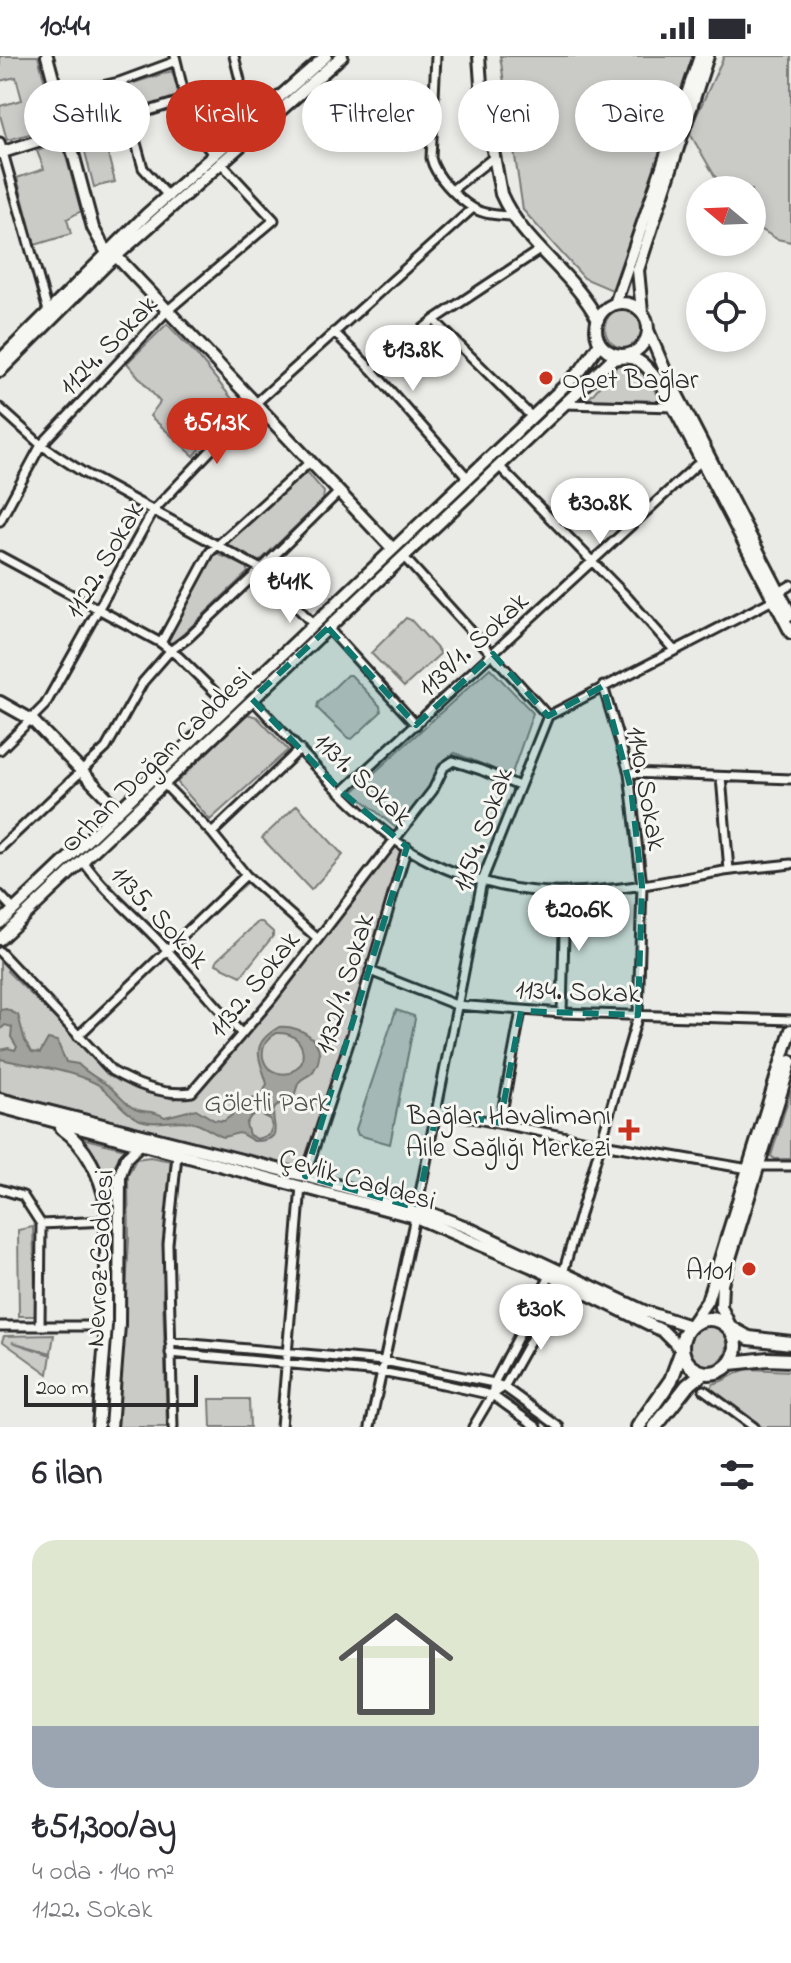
<!DOCTYPE html>
<html lang="tr">
<meta charset="utf-8">
<style>
body{margin:0;font-family:"Indie Flower",sans-serif;background:#f7f7f7;color:#2b2b33;height:100vh;display:flex;flex-direction:column;font-size:30px;white-space:nowrap}
*{box-sizing:border-box;margin:0}
p{font-size:26px;color:#7c7c81}
.icon{flex:none;width:44px;height:44px;fill:none;stroke:currentColor;stroke-width:2;stroke-linecap:round;stroke-linejoin:round}
.map{position:relative;height:1371px;overflow:hidden}
.side{display:flex;flex-direction:column;background:#fff;flex:1}
.side>*{flex:none}
.hud{position:absolute;left:24px;top:24px;width:744px;height:72px;display:flex;gap:16px}
.needle{width:52px;rotate:289deg}
.buttons{position:absolute;left:686px;top:120px;display:grid;gap:16px}
.buttons a{display:grid;place-items:center;width:80px;height:80px;border-radius:50%;background:#fff;box-shadow:0 4px 12px #0003;font-size:40px}
.scale{position:absolute;left:24px;bottom:20px;width:174px;box-sizing:border-box;padding-left:8px;border:4px solid #2b2b2b;border-top:0;font-size:22px;line-height:28px;white-space:nowrap;color:#2b2b2b;-webkit-text-stroke:6px #f6f6f2;paint-order:stroke}
.price{position:absolute;translate:-50% -68px;padding:0 18px;border-radius:28px;background:#fff;color:#222;font-size:26px;line-height:52px;filter:drop-shadow(0 2px 4px #0008)}
.price::after{content:'';position:absolute;left:50%;top:48px;width:24px;height:18px;margin-left:-12px;background:inherit;clip-path:polygon(0 0,100% 0,50% 100%)}
.price.selected{background:#c8321e;color:#fff}
ul{padding:0;list-style:none}
li{display:grid;align-content:center;gap:16px;height:424px;padding:0 32px}
li+li{border-top:2px solid #e1e1e2}
li span{display:grid;place-items:center;height:248px;border-radius:24px;color:#555}
li>.icon{margin-inline-start:auto}
span .icon{width:144px;height:144px;fill:#fffc;stroke-width:1}
li b{font-size:34px}
h2{display:flex;justify-content:space-between;align-items:center;height:96px;padding:0 32px;font-size:34px}
.pill{padding:0 28px;border-radius:36px;background:#fff;box-shadow:0 4px 12px #0003;font-size:28px;line-height:72px}
.pill.selected{background:#c8321e;color:#fff}
.status{display:flex;justify-content:space-between;align-items:center;height:56px;padding:0 40px;background:#fff;direction:ltr}
.status svg{height:22px;fill:currentColor}
.map>svg:first-child{display:block}
</style>
<div class="status"><b>10:44</b><svg viewBox="0 0 49 12"><path d="M0 12V9h3v3zM5 12V6h3v6zM10 12V3h3v9zM15 12V0h3v12zM26 1h20v11H26zM47 4h2v5h-2z"/></svg></div>
<div class="map">
<svg width="791" height="1371" viewBox="0 0 791 1371">
<rect width="100%" height="100%" fill="#eaeae6"/>
<filter id="ink" filterUnits="userSpaceOnUse"><feTurbulence type="fractalNoise" baseFrequency=".0125" numOctaves="2"/><feDisplacementMap in="SourceGraphic" scale="16" xChannelSelector="R" yChannelSelector="G"/><feConvolveMatrix kernelMatrix="1 2 1 2 8 2 1 2 1" color-interpolation-filters="sRGB"/></filter>
<g filter="url(#ink)">
<path fill="#cacac7" stroke="#7a7a79" stroke-width="2" d="M0,0H38L52,54L47,55L45,52L27,55L33,77L7,84L0,59V50L22,44L16,21L0,25Z
M500,0H696L612,234L584,222L523,154Z
M724,0H791V186L777,183L752,168V134H723L689,76Z
M172,15L180,41L137,56L133,54L125,32L127,29Z
M62,86L81,155L67,163L71,178L35,189L17,122L44,113L37,95Z
M105,87L115,126L94,131L84,92Z
M605 272a20 20 0 1 1 40 0a20 20 0 1 1-40 0Z
M167,268L196,298L233,344L229,359L194,400L150,360L160,346L127,307Z
M628,306L640,312L663,347H585L618,309Z
M303,416L308,417L324,436L323,444L260,505L251,504L227,492L225,489Z
M213,496L245,510L248,516L174,587L166,586Z
M406,562L411,564L441,597L404,631L371,597Z
M490,612L533,657L511,720L455,697L446,703L429,732L397,773L353,736Z
M347,619H351L380,650L381,656L352,683L348,682L317,652L318,647Z
M247,658L257,661L288,694L210,764L177,726Z
M297,749L343,799L311,834L262,782Z
M397,791L403,795L402,801L303,1113L0,1036V906L2,905L9,912L7,915L120,1025L173,1043L190,1040L219,1014L393,793Z
M258,866H262L273,876V880L241,920L216,908L217,904Z
M396,954L414,960L415,963L390,1088L358,1079L356,1073Z
M791,1034V1103H775L771,1100Z
M81,1082L125,1093L115,1108L113,1145C107,1120 96,1103 81,1082Z
M150,1101L171,1105L163,1241L167,1371H118L129,1184L128,1119L136,1103Z
M33,1171L36,1260H19L18,1174Z
M687 1289a20 20 0 1 1 40 0a20 20 0 1 1-40 0Z
M54,1279L51,1297L12,1286L51,1299L48,1318L2,1285L4,1280Z
M748,1313L791,1315V1371H762L710,1333L713,1328C726,1325 735,1316 748,1313Z
M210,1343H249L250,1371H211Z"/>
<path fill="#a1a19e" stroke="#727270" stroke-width="2" fill-rule="evenodd" d="M6,953L18,959L25,985L32,996L40,997L48,983L57,985L66,1006L78,1008C89,1019 98,1022 110,1031C118,1038 125,1048 135,1053C145,1058 150,1052 165,1061L196,1053L214,1064L224,1065L232,1059L241,1045L262,1039L267,1028C260,1002 248,989 279,971C303,969 331,988 314,1014C311,1020 303,1021 299,1026C296,1031 296,1038 292,1044C249,1050 300,1085 254,1085C234,1075 246,1076 223,1081C212,1077 203,1068 190,1066C173,1063 158,1070 140,1064C123,1057 113,1038 97,1028C69,1013 31,1010 0,1003V994L8,992L15,994L17,991L11,981L12,971L5,969L0,974V954ZM277,977C296,976 307,990 301,1008L290,1017C262,1023 252,989 277,977ZM259,1057L270,1063L272,1071L269,1079L257,1083L249,1079L246,1068L251,1060Z"/>
<g fill="none" stroke-linecap="round" stroke-linejoin="round">
<defs>
<path id="street" d="M175,0C183,31 190,78 215,99
M234,0L240,24
M436,0L431,102C435,120 457,142 473,152C485,159 499,159 512,160
M119,26L143,112L169,141
M58,40L119,26L176,5
M130,61L187,43
M0,86L48,255
M452,134L494,101
M434,264L532,361
M334,276L372,314L468,422
M372,314L434,264L541,193
M565,348L675,351
M0,352L41,389L84,417L261,513L314,569
M499,410L628,542L674,594
M0,465L41,389L167,255L274,164L220,106
M0,500L161,587L179,601L229,650
M403,500L548,660
M779,536L791,529
M328,572L416,669
M161,587L210,496L311,405
M252,643C298,691 342,744 395,784C442,819 510,838 568,836C621,835 672,824 724,815C746,812 769,811 791,808
M0,694L45,649L153,455L256,347L473,152
M629,717L791,723
M721,721L729,814
M165,729L212,777L246,819L317,882
M342,736L702,404
M212,777L300,693
M0,792L106,692L143,626L170,595L188,582L261,513L338,437
M83,805C107,839 141,864 168,895C193,923 217,951 242,978
M0,839L14,854
M0,896L112,1015C136,1029 164,1040 192,1036L270,945L433,734L444,711L453,705L481,714L519,730
M370,915L456,949L562,957L791,964
M562,957L565,837
M78,980L246,819
M437,1055L602,1088L749,1113
M500,1067L521,955
M760,1110H791
M305,1120L352,978L407,791
M0,1133L23,1140L41,1168L40,1270
M417,1152L482,825L548,660L773,544
M41,1168L107,1165
M563,1217L638,959L642,830L629,717L603,630
M0,1270H106
M170,1286L384,1305L494,1327L504,1331L559,1371
M170,1297L381,1316L443,1328L492,1339L537,1371
M704,1334L754,1371
M492,1339L504,1331L563,1226
M173,1371L168,1188L177,1099
M281,1371L301,1130
M370,1371L415,1161
M473,1371L492,1339L494,1327L550,1220"/>
<path id="secondary" d="M47,0L93,172L107,197
M479,0L481,28L501,138C523,188 573,216 598,264
M0,97L66,76
M116,200L392,492
M596 273a26 26 0 1 1 52 0a26 26 0 1 1-52 0Z
M615,248L700,0
M642,256L638,214L708,0
M648,274L667,319L791,559
M0,304L147,158L326,0
M0,315L106,209L342,0
M0,646L32,664L119,754
M0,867L532,361L581,314L600,287
M0,883L611,304C639,295 647,311 663,331L791,577
M0,1043L305,1120L417,1152L466,1171L644,1255L690,1270L707,1245L791,974
M0,1051L415,1161L537,1213L663,1275L682,1294
M61,1072C86,1089 101,1120 106,1149V1270L98,1371
M731,1272L721,1251L722,1228L791,1005
M111,1371L119,1269L120,1119L126,1102L139,1089"/>
<path id="highway" d="M682 1290a27 27 0 1 1 54 0a27 27 0 1 1-54 0Z
M731,1272L749,1282L791,1287
M731,1307L768,1303L791,1304
M638,1371L671,1324L682,1294
M655,1371L687,1330L703,1317"/>
</defs>
<use href="#street" stroke="#2b2b2b" stroke-width="13"/>
<use href="#secondary" stroke="#2b2b2b" stroke-width="16"/>
<use href="#highway" stroke="#2b2b2b" stroke-width="18"/>
<use href="#street" stroke="#f6f6f2" stroke-width="7"/>
<use href="#secondary" stroke="#f6f6f2" stroke-width="10"/>
<use href="#highway" stroke="#f6f6f2" stroke-width="12"/>
</g>
</g>
<path fill="#0f766e" fill-opacity="0.2" stroke="#0f766e" stroke-width="6" stroke-dasharray="16 10" stroke-linejoin="round" d="M328,572L416,669L493,598L548,660L603,630L631,733L642,830L638,959L521,955L500,1067L437,1055L417,1152L305,1120L407,791L342,736L252,643Z"/>
<g fill="#c8321e" stroke="#f6f6f2" stroke-width="3">
<circle cx="546" cy="322" r="8"/>
<path d="M625 1062h8v8h8v8h-8v8h-8v-8h-8v-8h8z"/>
<circle cx="749" cy="1213" r="8"/>
</g>
<g text-anchor="middle" stroke-width="6" stroke-linejoin="round" paint-order="stroke">
<g font-size="28" fill="#2b2b2b" stroke="#f6f6f2">
<text transform="translate(107 288) rotate(-46)" y="10">1124. Sokak</text>
<text transform="translate(103 503) rotate(-60)" y="10">1122. Sokak</text>
<text transform="translate(472 587) rotate(-43)" y="10">1139/1. Sokak</text>
<text transform="translate(155 703) rotate(-44)" y="10">Orhan Doğan Caddesi</text>
<text transform="translate(364 722) rotate(43)" y="10">1131. Sokak</text>
<text transform="translate(648 732) rotate(80)" y="10">1140. Sokak</text>
<text transform="translate(481 773) rotate(-70)" y="10">1154. Sokak</text>
<text transform="translate(161 860) rotate(47)" y="10">1135. Sokak</text>
<text transform="translate(253 927) rotate(-51)" y="10">1132. Sokak</text>
<text transform="translate(343 927) rotate(-73)" y="10">1132/1. Sokak</text>
<text transform="translate(578 934) rotate(2)" y="10">1134. Sokak</text>
<text transform="translate(358 1122) rotate(16)" y="10">Çevlik Caddesi</text>
<text transform="translate(98 1202) rotate(-87)" y="10">Nevroz Caddesi</text>
</g>
<g font-size="28" fill="#2b2b2b" stroke="#f6f6f2" text-anchor="end">
<text x="562" y="332" text-anchor="start">Opet Bağlar</text>
<text x="611" y="1068">Bağlar Havalimanı<tspan x="611" dy="32">Aile Sağlığı Merkezi</tspan></text>
<text x="733" y="1223">A101</text>
</g>
<g font-size="28" fill="#535352" stroke="#f6f6f2">
<text x="267" y="1055">Göletli Park</text>
</g>
</g>
</svg>
<div class="buttons">
<a><svg class="needle" viewBox="-14 -14 28 28"><path d="M0-13l5 13h-10z" fill="#e53935"/><path d="M0 13l5-13h-10z" fill="#7c7c81"/></svg></a>
<a><svg class="icon" aria-label="locate" viewBox="0 0 24 24"><circle cx="12" cy="12" r="6"/><path d="M12 2v4M12 18v4M2 12h4M18 12h4"/></svg></a>
</div>
<div class="scale">200 m</div>
<b class="price" style="left:413px;top:337px">₺13.8K</b>
<b class="price selected" style="left:217px;top:410px">₺51.3K</b>
<b class="price" style="left:600px;top:490px">₺30.8K</b>
<b class="price" style="left:290px;top:569px">₺41K</b>
<b class="price" style="left:579px;top:897px">₺20.6K</b>
<b class="price" style="left:541px;top:1296px">₺30K</b>
<div class="hud">
<a class="pill">Satılık</a>
<a class="pill selected">Kiralık</a>
<a class="pill">Filtreler</a>
<a class="pill">Yeni</a>
<a class="pill">Daire</a>
</div>
</div>
<section class="side">
<h2>6 ilan<svg class="icon" aria-label="filters" viewBox="0 0 24 24"><path d="M4 7h16M4 17h16"/><circle cx="9" cy="7" r="2"/><circle cx="15" cy="17" r="2"/></svg></h2>
<ul>
<li><span style="background:linear-gradient(#dfe7d0 75%,#9aa5b1 0)"><svg class="icon" aria-label="home" viewBox="0 0 24 24"><path d="M3 11l9-7 9 7M6 9v11h12V9"/></svg></span><div><b>₺51,300/ay</b><p>4 oda · 140 m²</p><p>1122. Sokak</p></div></li>
</ul>
</section>
